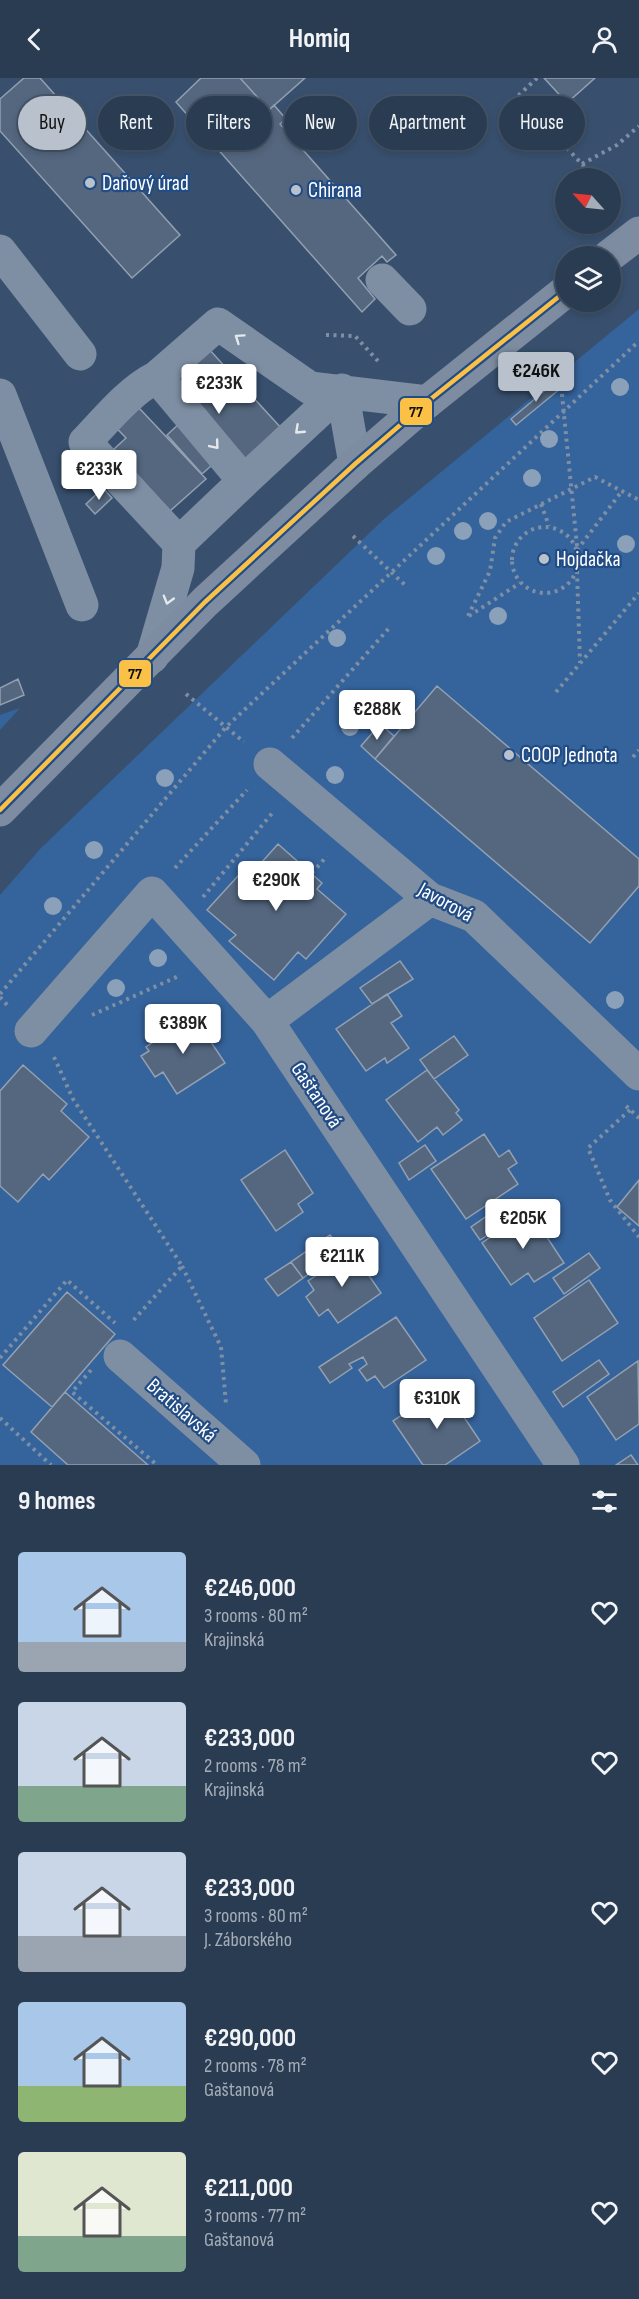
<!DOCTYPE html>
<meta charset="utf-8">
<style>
body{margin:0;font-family:"Sofia Sans Condensed",sans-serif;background:#324359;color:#f1f3f6;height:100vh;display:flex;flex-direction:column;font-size:22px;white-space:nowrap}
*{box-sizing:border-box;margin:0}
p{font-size:20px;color:#a5adb8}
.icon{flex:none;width:33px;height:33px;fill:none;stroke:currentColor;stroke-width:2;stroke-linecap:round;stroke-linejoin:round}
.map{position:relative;height:1387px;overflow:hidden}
.sheet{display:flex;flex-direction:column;background:#2a3c52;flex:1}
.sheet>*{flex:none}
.banner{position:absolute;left:18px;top:18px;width:603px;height:54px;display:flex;gap:12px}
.needle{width:39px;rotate:297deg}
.buttons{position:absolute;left:555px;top:90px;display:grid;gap:12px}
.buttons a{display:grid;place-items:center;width:66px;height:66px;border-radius:50%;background:#2a3c52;box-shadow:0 3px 9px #0003,0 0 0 2px #465669;font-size:30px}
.price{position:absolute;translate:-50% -51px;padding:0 14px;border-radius:6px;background:#fff;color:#222;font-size:20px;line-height:39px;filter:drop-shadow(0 2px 3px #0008)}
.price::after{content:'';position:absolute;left:50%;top:36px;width:18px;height:14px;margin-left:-9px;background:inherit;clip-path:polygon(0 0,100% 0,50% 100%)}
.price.current{background:#b9c2cc;color:#111}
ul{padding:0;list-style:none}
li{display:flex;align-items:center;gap:18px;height:150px;padding:0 18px}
li span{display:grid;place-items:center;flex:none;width:168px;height:120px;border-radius:6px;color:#555}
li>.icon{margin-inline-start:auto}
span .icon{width:72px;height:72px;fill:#fffc;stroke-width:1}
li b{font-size:26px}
h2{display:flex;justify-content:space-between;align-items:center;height:72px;padding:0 18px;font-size:26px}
.tag{padding:0 21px;border-radius:27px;background:#2a3c52;box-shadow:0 3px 9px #0003,0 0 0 2px #465669;font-size:21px;line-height:54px}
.tag.current{background:#b9c2cc;color:#111}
header{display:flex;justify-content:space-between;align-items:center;height:78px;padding:0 18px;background:#2a3c52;font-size:27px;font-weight:700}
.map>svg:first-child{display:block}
</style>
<header><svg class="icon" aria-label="back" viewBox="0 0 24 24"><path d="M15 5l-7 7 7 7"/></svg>Homiq<svg class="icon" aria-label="person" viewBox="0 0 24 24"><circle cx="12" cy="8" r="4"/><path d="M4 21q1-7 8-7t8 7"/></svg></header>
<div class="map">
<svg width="639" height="1387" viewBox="0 0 639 1387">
<rect width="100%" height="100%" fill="#38506e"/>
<path fill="#35639b" d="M639,231V1387H0V817L41,770L384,441Z
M20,630L0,652V637Z"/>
<path fill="#54677f" stroke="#92a0b2" stroke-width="1.5" d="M24,0H40L180,157L132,200L0,53V21Z
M201,0H240L269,32L274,27L286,41L280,46L396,177L387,184L382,178L358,200L375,221L362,234L176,24Z
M240,0H305L269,32Z
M544,0H595L567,25Z
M207,269L283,352L247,386L231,370L202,396L167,357L195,331L170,302Z
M555,304L561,310L516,347L511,341Z
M98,331H140L206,401L170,433L114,371L126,360Z
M103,410L112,420L95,436L86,426Z
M18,601L24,617L0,627V610Z
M437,608L639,781V808L590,865L375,681Z
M380,646L394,658L375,681L361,668Z
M278,766L322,805L317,811L346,836L306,881L298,874L274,902L229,863L236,857L207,832L247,788L253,794Z
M400,883L413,901L372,926L360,910Z
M387,916L402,938L391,945L409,970L387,985L385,980L366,993L336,951Z
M193,937L225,985L177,1016L163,994L155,999L141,978L149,973L146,969Z
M454,958L468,977L434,1001L420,982Z
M23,987L67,1026L61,1033L89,1059L49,1102L43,1096L18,1124L0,1108V1013Z
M427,992L459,1032L456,1035L462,1042L443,1057L437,1049L418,1064L386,1022Z
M484,1056L499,1079L509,1072L517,1085L508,1091L518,1106L466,1141L431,1091Z
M425,1067L436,1083L409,1102L399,1085Z
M285,1072L313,1115L298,1126L303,1134L276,1153L241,1102Z
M639,1102V1148L617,1129Z
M497,1131L507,1144L480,1162L471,1149Z
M529,1132L564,1185L534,1204L528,1195L511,1207L482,1165Z
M330,1157L341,1173L303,1200L291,1184Z
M352,1173L381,1215L338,1245L328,1231L319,1238L306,1219L314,1212L308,1203Z
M589,1175L600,1190L564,1216L553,1200Z
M291,1184L303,1200L278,1218L265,1201Z
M589,1202L618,1245L562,1283L534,1240Z
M67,1214L115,1256L52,1329L3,1287Z
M396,1239L426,1282L384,1310L375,1298L367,1303L359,1292L367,1286L363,1279L349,1286L352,1290L330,1305L319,1289Z
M599,1282L609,1296L563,1329L553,1314Z
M638,1283L639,1346L616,1362L587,1319Z
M444,1309L480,1363L445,1387H423L393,1343Z
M65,1314L125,1367L148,1387H68L31,1354Z
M631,1377L638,1387H616Z"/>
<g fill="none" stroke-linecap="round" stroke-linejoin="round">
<path stroke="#7e8fa4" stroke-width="4" stroke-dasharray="3 4.5" stroke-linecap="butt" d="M537,0L518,18L595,100
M582,86L617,67L639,48
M326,257L355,258L378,283
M559,286L577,468
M541,426L549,448
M512 482a33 33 0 1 1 66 0a33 33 0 1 1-66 0Z
M353,458L406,508
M577,472L622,413
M577,493L580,585
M468,538L490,493L495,460L506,444L595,399L639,422
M469,538L520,505
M556,614L639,515
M186,616L244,664
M292,660L390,549
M633,679L639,672
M175,790L247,712
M312,795L327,778
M203,819L274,733
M0,916L226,649L639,263
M0,919L9,929
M92,937L181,897
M54,979L73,1021L182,1188L131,1245
M626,1028L639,1040
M630,1032L588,1070L610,1122L639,1159
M182,1188L221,1269L226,1326
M0,1280L67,1202L115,1245
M91,1292L72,1314L157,1387
M0,1340L51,1387"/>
<path stroke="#7e8fa4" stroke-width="33" d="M0,173L80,276
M382,202L410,231
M157,299C130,312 106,342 85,364L179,465
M0,317L82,527
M244,403L342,312L355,386
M152,579L178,490L179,465L244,403L157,299L218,246L310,310L427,324
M270,686L430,821L474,838L639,996
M267,943L430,821
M31,953L152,815L267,943L563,1387
M120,1278L244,1387"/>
<path stroke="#7d8ca1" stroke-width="33" d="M609,178L639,155
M0,732L205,524L355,386L427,324L566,213"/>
<defs>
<path id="bus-1" d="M0,732L205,524L355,386L427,324L566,213"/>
</defs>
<use href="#bus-1" stroke="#214c85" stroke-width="9"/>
<use href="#bus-1" stroke="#fbc046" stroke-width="4.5"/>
</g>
<g fill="#8ba0b9">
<circle cx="620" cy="309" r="9"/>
<circle cx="549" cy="361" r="9"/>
<circle cx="532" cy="400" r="9"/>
<circle cx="488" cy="443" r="9"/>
<circle cx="463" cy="453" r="9"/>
<circle cx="626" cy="466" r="9"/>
<circle cx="436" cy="478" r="9"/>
<circle cx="498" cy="538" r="9"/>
<circle cx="337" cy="560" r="9"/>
<circle cx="350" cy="649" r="9"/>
<circle cx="335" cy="697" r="9"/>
<circle cx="165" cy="700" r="9"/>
<circle cx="94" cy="772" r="9"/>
<circle cx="53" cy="828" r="9"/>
<circle cx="158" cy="880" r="9"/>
<circle cx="116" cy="910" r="9"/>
<circle cx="615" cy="922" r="9"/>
</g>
<defs><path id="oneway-chevron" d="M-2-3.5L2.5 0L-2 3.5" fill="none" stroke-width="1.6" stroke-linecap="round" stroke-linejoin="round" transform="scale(1.5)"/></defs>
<g stroke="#e5e9ed">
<use href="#oneway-chevron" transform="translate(239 260) rotate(-145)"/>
<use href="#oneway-chevron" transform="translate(299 352) rotate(137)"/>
<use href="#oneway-chevron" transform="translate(215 367) rotate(50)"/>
<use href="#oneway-chevron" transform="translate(168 522) rotate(106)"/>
</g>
<g fill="#b9c2cc" stroke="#214c85" stroke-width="2">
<circle cx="90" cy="105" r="6"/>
<circle cx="296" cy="112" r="6"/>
<circle cx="544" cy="481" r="6"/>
<circle cx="509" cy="677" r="6"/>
</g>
<g text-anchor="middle" stroke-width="4.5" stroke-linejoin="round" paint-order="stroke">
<g font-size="21" fill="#fff" stroke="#214c85" text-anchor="start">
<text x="102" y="112">Daňový úrad</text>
<text x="308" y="119">Chirana</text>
<text x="556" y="488">Hojdačka</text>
<text x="521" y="684">COOP Jednota</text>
</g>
<g font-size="21" fill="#fff" stroke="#214c85">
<text transform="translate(446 824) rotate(29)" y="7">Javorová</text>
<text transform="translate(317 1017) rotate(56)" y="7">Gaštanová</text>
<text transform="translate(182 1332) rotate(41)" y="7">Bratislavská</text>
</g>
</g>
<g stroke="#214c85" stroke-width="2">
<rect x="399" y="319" width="34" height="29" rx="6" fill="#fbc046"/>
<rect x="118" y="581" width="34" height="29" rx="6" fill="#fbc046"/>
</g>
<g font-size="16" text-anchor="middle" font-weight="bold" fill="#111">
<text x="416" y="339">77</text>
<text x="135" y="601">77</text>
</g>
</svg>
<div class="buttons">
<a><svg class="needle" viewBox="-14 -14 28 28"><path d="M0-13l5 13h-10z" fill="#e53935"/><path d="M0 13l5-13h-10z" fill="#a5adb8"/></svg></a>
<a><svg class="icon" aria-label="layers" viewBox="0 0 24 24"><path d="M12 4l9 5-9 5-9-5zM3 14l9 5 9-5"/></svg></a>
</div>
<b class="price current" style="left:536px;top:325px">€246K</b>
<b class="price" style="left:219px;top:337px">€233K</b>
<b class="price" style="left:99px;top:423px">€233K</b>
<b class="price" style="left:377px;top:663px">€288K</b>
<b class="price" style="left:276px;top:834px">€290K</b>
<b class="price" style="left:183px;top:977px">€389K</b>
<b class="price" style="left:523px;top:1172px">€205K</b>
<b class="price" style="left:342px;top:1210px">€211K</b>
<b class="price" style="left:437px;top:1352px">€310K</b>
<div class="banner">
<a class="tag current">Buy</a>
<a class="tag">Rent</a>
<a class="tag">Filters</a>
<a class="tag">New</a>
<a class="tag">Apartment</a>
<a class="tag">House</a>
</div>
</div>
<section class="sheet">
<h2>9 homes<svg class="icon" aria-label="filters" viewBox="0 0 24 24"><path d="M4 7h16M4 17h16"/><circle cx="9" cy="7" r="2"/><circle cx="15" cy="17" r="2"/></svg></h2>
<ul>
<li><span style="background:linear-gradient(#a9c7e8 75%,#9aa5b1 0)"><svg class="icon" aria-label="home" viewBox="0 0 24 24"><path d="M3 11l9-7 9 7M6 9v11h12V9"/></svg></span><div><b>€246,000</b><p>3 rooms · 80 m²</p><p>Krajinská</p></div><svg class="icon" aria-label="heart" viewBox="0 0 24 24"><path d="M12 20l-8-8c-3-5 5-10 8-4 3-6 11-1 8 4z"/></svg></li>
<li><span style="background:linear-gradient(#c9d6e8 70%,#7fa58c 0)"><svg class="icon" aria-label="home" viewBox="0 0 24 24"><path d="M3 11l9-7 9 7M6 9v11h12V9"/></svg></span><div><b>€233,000</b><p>2 rooms · 78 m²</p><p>Krajinská</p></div><svg class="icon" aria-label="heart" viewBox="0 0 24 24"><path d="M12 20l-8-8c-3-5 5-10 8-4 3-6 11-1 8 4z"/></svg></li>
<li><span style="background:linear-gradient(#c9d6e8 70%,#9aa5b1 0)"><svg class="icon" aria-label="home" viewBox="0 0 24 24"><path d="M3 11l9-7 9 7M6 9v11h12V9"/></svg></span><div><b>€233,000</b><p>3 rooms · 80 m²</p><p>J. Záborského</p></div><svg class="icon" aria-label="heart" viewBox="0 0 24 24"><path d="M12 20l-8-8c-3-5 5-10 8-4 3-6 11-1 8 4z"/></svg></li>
<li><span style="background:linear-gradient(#a9c7e8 70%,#8fb573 0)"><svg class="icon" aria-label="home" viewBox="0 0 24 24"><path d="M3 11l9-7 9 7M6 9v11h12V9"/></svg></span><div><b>€290,000</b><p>2 rooms · 78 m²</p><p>Gaštanová</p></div><svg class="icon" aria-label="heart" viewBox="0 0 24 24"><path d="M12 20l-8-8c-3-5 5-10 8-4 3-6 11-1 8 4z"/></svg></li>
<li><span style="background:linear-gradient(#dfe7d0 70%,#7fa58c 0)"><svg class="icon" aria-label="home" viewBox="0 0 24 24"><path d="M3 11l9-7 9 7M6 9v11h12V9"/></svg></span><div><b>€211,000</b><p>3 rooms · 77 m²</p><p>Gaštanová</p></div><svg class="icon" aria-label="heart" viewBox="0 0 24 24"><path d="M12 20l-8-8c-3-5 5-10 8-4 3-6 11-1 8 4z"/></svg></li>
</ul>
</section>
